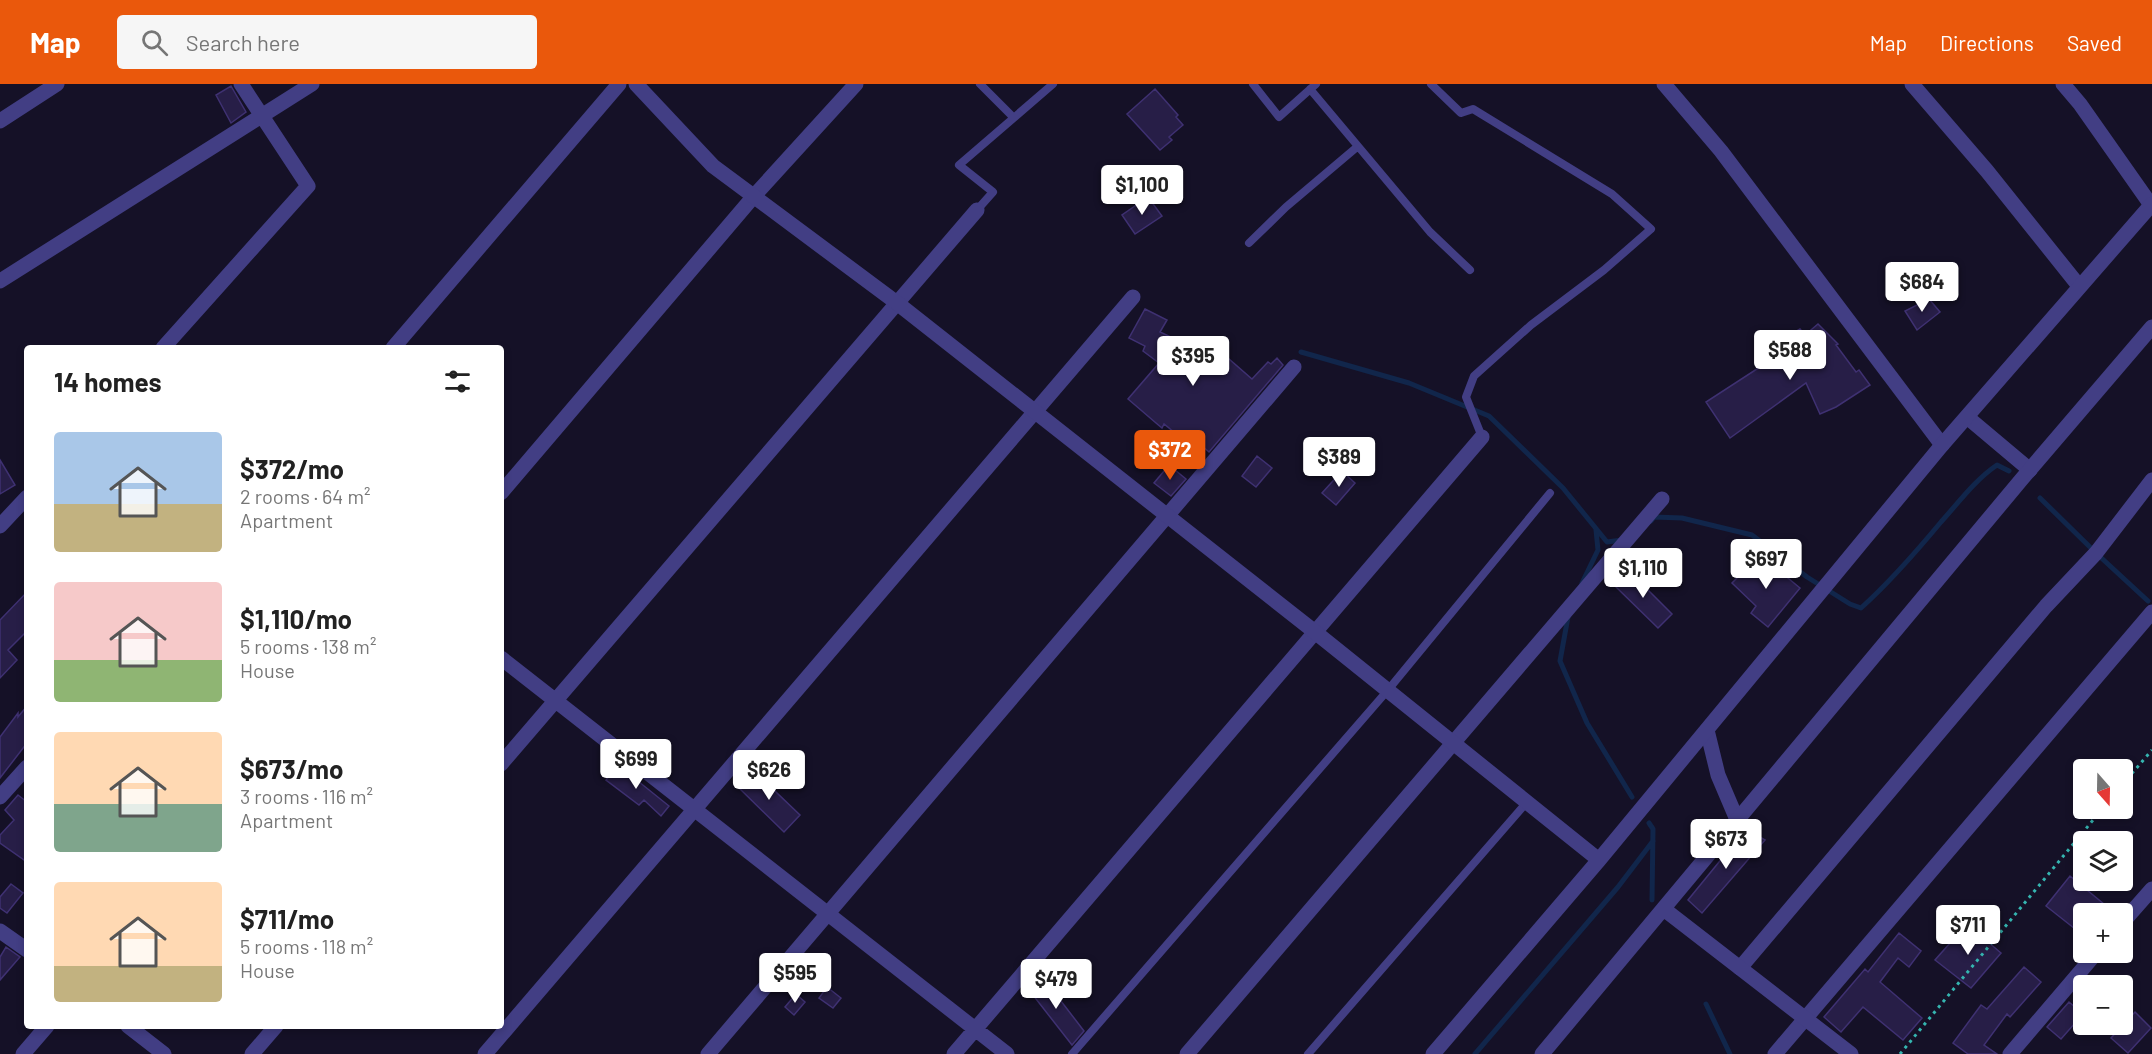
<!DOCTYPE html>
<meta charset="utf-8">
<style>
body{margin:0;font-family:Barlow,sans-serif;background:#f6f6f6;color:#222;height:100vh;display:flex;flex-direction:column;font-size:22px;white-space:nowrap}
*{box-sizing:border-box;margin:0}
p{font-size:20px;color:#767676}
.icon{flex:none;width:33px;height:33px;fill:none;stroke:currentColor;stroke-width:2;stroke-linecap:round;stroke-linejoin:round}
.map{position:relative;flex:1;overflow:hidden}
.details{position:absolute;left:24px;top:261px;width:480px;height:684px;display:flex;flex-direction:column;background:#fff;border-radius:6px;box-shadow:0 3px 9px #0003}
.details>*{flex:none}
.needle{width:39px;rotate:160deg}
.buttons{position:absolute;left:2073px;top:675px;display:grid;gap:12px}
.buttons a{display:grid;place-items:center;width:60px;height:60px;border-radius:6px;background:#fff;box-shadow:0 3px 9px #0003;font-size:30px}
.price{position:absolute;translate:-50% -51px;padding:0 14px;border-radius:6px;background:#fff;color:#222;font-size:20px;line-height:39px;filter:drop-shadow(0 2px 3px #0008)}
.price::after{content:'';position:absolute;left:50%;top:36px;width:18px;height:14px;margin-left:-9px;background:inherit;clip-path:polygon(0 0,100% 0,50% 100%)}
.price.current{background:#ea580c;color:#fff}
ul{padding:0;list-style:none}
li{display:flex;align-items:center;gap:18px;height:150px;padding:0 30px}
li span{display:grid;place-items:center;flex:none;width:168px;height:120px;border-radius:6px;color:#555}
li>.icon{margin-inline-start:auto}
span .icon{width:72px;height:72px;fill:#fffc;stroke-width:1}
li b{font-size:26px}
h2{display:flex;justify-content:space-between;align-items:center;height:72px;padding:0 30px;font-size:26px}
header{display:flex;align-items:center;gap:36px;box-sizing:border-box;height:84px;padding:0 30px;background:#ea580c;color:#fff}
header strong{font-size:28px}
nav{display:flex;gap:33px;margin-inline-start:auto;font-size:21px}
.search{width:420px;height:54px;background:#f6f6f6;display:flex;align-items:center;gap:15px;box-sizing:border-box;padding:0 21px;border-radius:6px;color:#767676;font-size:22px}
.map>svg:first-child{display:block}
</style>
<header>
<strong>Map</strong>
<div class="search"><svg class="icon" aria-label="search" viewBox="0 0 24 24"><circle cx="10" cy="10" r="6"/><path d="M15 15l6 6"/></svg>Search here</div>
<nav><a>Map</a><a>Directions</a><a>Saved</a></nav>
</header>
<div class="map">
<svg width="2152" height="970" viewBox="0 0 2152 970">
<rect width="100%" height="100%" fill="#151127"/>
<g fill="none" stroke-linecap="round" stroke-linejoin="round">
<path stroke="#11264b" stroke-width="5" d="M1301,268L1409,299L1489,332L1563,404L1607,458L1622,456
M2040,414L2096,469L2148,517
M1651,437L1654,433L1682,434L1752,451L1807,493L1850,520L1861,524C1890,498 1916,468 1941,438C1959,418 1975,396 1997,381L2009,387
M1582,499L1598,466L1596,446
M1568,533L1560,577L1587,639L1632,713
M1649,739L1653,745L1652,816
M1706,920L1730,970
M1475,970L1618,803L1653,757"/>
</g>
<path fill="#271e47" stroke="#3f3172" stroke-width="1.5" d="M231,2L246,28L231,39L216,11Z
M1155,5L1178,31L1176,33L1183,41L1169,53L1172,56L1160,66L1127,30Z
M1148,113L1162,132L1135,150L1122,131Z
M1929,215L1940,228L1917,246L1905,227Z
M1145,225L1167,236L1160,248L1177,256L1203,279L1214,262L1252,295L1268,278L1271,280L1277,274L1283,281L1209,368L1201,361L1197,367L1164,340L1162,344L1156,339L1128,315L1159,279L1143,267L1145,262L1129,254Z
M1818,240L1838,260L1836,261L1856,288L1859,286L1870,301L1836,323L1820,330L1806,299L1730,354L1706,318L1780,270L1779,269L1792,259L1788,252L1800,245L1805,251Z
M1257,372L1272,384L1256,403L1242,392Z
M0,376L15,401L0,410Z
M1169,381L1186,395L1171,412L1154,399Z
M1342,387L1355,399L1336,421L1322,409Z
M1760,471L1782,492L1783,490L1800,504L1768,543L1751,529L1756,522L1732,499Z
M1629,487L1672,530L1658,544L1614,501Z
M27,508V547L8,566L17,576L0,594V536Z
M27,622V659L0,694V653L18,629V633Z
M618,681L669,722L661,732L644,716L639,721L606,696Z
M753,686L800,731L784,748L737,702Z
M18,711L27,718V778L0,759V751L14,736L5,726Z
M1746,745L1765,756L1702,829L1688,816Z
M2070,792L2116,830H2084V852L2046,822Z
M11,800L23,809L7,829L0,824V813Z
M1967,840L2001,869L1971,904L1935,876Z
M1899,849L1921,867L1909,883L1898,874L1880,898L1922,934L1903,956L1863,923L1841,948L1824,933L1865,885L1868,888Z
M6,863L20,873L0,896V873Z
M2024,883L2041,898L2010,933L2007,930L1984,961L1997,970H1968L1953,959L1981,921L1987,925Z
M1041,891L1084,947L1072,961L1029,906Z
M827,903L841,914L833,924L819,914Z
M796,910L805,918L794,931L785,923Z
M2069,918L2083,930L2061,955L2047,943Z
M2135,928L2151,944L2128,969L2111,954Z"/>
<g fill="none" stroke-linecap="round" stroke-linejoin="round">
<path stroke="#35b5b0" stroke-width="3" stroke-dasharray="3 4.5" stroke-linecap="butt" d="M2122,701L2152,666
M1900,970L2103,724"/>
<path stroke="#423e84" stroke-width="8" d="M980,0L1013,33
M1253,0L1279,33L1316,0
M1431,0L1461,29L1473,25L1612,110L1651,145L1604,186L1531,241L1474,292L1466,313L1482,353
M1310,5L1430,148L1470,186
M977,126L993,108L959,81L1053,0
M1249,159L1286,123L1357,63
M1072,970L1388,606L1550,409
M1308,970L1527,718"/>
<path stroke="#423e84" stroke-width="15" d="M1664,0L1721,67L1942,361
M1912,0L1987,87L2079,202
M2063,0L2080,20L2151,121
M0,37L57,0
M0,197L312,0
M163,264L308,102L241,0
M393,264L619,0
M1967,333L2030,386
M501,409L754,112L856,0
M0,442L27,413
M501,574L1007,970
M1707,646L1718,691L1738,738
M501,680L977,126
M0,713L27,683
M2122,839L2152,805
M0,847L27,866
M1740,884L2046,522L2096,469L2152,396
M128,942L164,970
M23,970L47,942
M252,970L276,942
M485,970L1133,213
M708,970L1294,283
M954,970L1482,353
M1187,970L1662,415
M1775,970L2152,528
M2010,970L2097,868"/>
<path stroke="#423e84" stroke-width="15" d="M636,0L713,82L897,219L1315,548L1599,776
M1665,826L1851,970
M1433,970L1599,776L1942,361L2152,120
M1542,970L2021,396L2152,243"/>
</g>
</svg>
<div class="buttons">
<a><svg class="needle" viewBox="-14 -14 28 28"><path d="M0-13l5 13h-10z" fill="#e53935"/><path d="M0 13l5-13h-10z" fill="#767676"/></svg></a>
<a><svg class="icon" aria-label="layers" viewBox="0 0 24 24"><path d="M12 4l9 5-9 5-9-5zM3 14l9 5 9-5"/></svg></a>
<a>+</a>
<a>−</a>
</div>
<b class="price" style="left:1142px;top:132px">$1,100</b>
<b class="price" style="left:1922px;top:229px">$684</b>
<b class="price" style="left:1790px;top:297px">$588</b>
<b class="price" style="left:1193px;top:303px">$395</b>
<b class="price current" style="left:1170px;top:397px">$372</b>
<b class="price" style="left:1339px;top:404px">$389</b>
<b class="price" style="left:1766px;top:506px">$697</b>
<b class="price" style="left:1643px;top:515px">$1,110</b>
<b class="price" style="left:636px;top:706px">$699</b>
<b class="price" style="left:769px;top:717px">$626</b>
<b class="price" style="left:1726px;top:786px">$673</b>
<b class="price" style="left:1968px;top:872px">$711</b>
<b class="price" style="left:795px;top:920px">$595</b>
<b class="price" style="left:1056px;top:926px">$479</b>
<section class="details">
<h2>14 homes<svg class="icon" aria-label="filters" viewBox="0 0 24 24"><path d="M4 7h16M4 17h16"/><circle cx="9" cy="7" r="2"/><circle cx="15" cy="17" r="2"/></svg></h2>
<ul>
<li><span style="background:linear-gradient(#a9c7e8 60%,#c2b280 0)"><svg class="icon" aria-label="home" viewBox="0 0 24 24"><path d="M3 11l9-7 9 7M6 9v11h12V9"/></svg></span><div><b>$372/mo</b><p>2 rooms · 64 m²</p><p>Apartment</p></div></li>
<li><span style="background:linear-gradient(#f6c9c9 65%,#8fb573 0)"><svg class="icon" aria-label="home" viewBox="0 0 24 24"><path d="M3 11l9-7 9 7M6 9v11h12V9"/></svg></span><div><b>$1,110/mo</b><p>5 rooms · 138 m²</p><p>House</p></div></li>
<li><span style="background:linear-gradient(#ffd9b3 60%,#7fa58c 0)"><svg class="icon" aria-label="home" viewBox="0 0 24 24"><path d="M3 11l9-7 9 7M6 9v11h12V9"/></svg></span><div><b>$673/mo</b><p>3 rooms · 116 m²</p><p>Apartment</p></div></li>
<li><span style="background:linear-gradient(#ffd9b3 70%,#c2b280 0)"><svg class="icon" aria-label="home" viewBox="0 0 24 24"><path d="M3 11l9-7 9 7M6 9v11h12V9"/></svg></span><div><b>$711/mo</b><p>5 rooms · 118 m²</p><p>House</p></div></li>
</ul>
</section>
</div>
